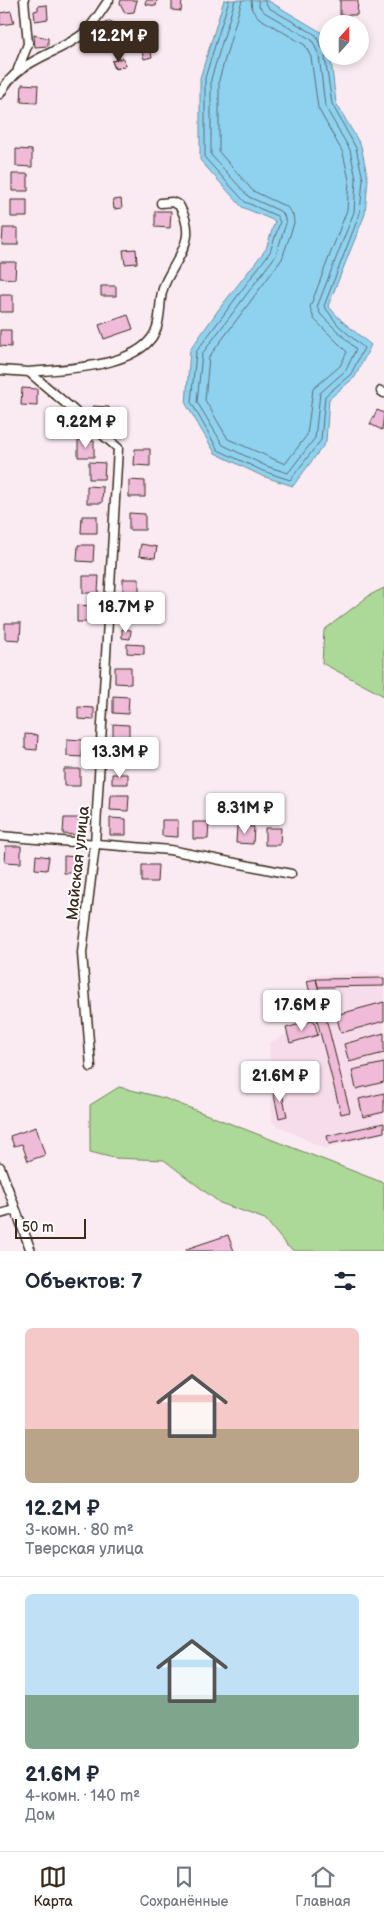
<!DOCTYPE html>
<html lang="ru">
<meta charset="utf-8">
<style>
body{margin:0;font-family:"Balsamiq Sans",sans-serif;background:#f6f6f7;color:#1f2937;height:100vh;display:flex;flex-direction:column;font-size:19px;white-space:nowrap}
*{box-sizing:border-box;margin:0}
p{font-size:16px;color:#747a83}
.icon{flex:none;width:28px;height:28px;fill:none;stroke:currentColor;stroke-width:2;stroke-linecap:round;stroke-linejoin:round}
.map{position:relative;height:1251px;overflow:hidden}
.panel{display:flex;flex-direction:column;background:#fff;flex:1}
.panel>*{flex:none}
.needle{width:32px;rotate:21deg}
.buttons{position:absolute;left:319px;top:15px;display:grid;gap:10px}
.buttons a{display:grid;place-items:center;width:50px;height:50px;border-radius:50%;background:#fff;box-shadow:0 2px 8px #0003;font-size:25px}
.scale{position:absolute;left:15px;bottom:12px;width:71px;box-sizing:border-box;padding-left:5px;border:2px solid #3b2a1e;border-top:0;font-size:14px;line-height:18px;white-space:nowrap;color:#3b2a1e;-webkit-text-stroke:4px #fff;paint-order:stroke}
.price{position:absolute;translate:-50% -42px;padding:0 11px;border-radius:5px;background:#fff;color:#222;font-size:16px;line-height:32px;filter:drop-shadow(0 1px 2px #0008)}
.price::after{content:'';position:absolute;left:50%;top:30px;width:15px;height:11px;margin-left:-8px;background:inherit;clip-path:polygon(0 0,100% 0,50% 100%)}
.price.active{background:#3b2a1e;color:#fff}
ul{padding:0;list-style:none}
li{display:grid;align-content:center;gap:10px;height:265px;padding:0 25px}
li+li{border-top:1px solid #e0e1e3}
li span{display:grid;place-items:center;height:155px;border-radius:8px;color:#555}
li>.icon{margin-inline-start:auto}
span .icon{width:90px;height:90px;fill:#fffc;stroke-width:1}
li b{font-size:21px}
h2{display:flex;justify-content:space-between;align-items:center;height:60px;padding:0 25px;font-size:21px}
.tab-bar{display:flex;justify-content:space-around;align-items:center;height:70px;border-top:1px solid #e0e1e3;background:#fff;font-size:14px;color:#747a83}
.tab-bar a{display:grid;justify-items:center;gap:2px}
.tab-bar .active{color:#3b2a1e}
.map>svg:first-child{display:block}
</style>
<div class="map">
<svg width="384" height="1251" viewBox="0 0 384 1251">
<rect width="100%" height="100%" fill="#faebf3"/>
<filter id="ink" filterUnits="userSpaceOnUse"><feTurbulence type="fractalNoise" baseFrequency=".02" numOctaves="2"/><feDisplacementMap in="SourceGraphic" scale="10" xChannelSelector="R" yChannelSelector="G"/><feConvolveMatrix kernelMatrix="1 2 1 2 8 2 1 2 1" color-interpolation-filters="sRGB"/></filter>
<g filter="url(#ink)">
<path fill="#f7ddeb" d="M384,973V1133L324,1149L272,1123L269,1043L292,1031L317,1025L307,975Z"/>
<path fill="#acd997" stroke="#74825a" d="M384,588V696L322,663L324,630L370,595Z
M119,1087L164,1098L384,1183V1251H295L287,1246L265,1219L220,1203L164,1160L114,1158L90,1152V1105Z"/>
<path fill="#8fd2f0" stroke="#6d8f9c" d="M224,0H267L321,32L328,56L331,60L336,103L361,146L368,179L365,214L328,306L342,321L371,345L355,377L329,399L326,442L293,486L262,476L215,453L186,404L190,350L219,309L266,249L275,221L242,207L200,160V78Z"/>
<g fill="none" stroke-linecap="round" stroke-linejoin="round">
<path stroke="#5d6d72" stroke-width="1" d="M229,0L205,78V158L245,202L277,216L280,222L270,252L196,352L191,402L218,450L263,471L290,480L321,440L325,396L351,374L364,348L338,325L324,306L360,213L363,179L356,148L332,104L325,58L326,51L321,47L316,35L269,8L264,0
M235,0L211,79V155L249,197L280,211L284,215L286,223L276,255L202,354L197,402L223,445L266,466L288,473L315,438L320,393L346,370L356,349L321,315L317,307L354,212L356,179L350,150L325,106L319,55L312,40L264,12L259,6L258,0
M242,0L219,80V152L253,191L287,207L293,215L294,223L282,259L209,357L205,400L228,439L285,464L307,435L313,389L340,366L347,352L314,319L310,307L347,210L349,180L343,153L318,108L311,57L305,45L259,18L252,10L251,0"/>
</g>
<path fill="#efbbd8" stroke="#3b2a1e" d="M121,0H137L134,12L125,13L120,3Z
M146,0H157L156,6L145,4Z
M172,0H182L181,11L172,10Z
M340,0H358L357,15H340Z
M47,5L48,19L35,21L34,11L38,10V6Z
M11,11L14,23L0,25V13Z
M109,21L121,26L116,38H107L104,33V24Z
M109,21L121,26L116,38H107L104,33V24Z
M34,35L48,38V46L35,47Z
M149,42L152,57L144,59L140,44Z
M123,58L126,66L115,69L112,61Z
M123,58L126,66L115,69L112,61Z
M22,84L38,85L37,103L21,102Z
M16,149L32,150V167L16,166Z
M12,174H28V191H12Z
M121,199L122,208L114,209L113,200Z
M11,200H27V217H11Z
M155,211H171L170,228L155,227Z
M3,228H18V245H2Z
M136,249L137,263L125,264L123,250Z
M0,262H16L15,279L0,278Z
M101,286H116V296H101Z
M0,295H13V312H0Z
M128,315L133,329L104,339L99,325Z
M0,330H11V347L0,346Z
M22,388L37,389V406L21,405Z
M93,406L109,407V423H93Z
M377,410L384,413L382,430L370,424Z
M78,440L94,441V457H78Z
M135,449H150V466L134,465Z
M89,462L105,463L104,479H89Z
M129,480L145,481V497H129Z
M87,486L103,487L102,503H87Z
M129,513L145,514V530H129Z
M82,516H97V533H81Z
M141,544L157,547L155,558L139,556Z
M78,545H94L93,562L77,561Z
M83,576H99L98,593H83Z
M123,579H139V596L123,595Z
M77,605L93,606V622H77Z
M120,605H136L135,622L120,621Z
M5,623H21L20,640L5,639Z
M122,629L131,630L130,639L122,638Z
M127,644L144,645V654L127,653Z
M115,667H131V684L115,683Z
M113,696L129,697L128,714L113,713Z
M78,707L94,708V720L78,719Z
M113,724L129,725V741H113Z
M25,734L38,735L37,750L25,749Z
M67,739L83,740L82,757L67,756Z
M64,769H80V786H64Z
M112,774H128V784H112Z
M111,795H129L128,811L110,810Z
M64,818H79V835L63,834Z
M110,818L126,819V835H110Z
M162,820H178V837L162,836Z
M193,822H209L208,839H193Z
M237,826L254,827L253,844L236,843Z
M265,828H281L280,845H265Z
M6,846H21V863L5,862Z
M36,855L49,857L47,870L35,869Z
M64,856L80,857V873H64Z
M142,865H158L157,882H142Z
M384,978V986L318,987L316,979Z
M316,979L350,1112L341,1114L307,981Z
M384,1002V1021L341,1033L336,1015Z
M314,1020L318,1035L290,1043L286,1028Z
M384,1033V1053L349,1062L344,1044Z
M384,1063V1082L356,1089L352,1070Z
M281,1089L287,1116L279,1118L273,1091Z
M384,1093V1112L363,1117L359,1099Z
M384,1123V1132L329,1144L327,1136Z
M36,1127L45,1155L28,1161L22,1144L14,1146L10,1136Z
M228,1235L234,1251H187L186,1249Z"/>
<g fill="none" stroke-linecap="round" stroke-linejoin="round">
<defs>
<path id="street" d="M18,69L28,44L24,0
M0,94C18,59 54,56 83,34C93,26 101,10 109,0
M0,370L29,372L118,448L95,845L82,953L91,1067
M29,372C64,369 145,368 157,327C162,310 158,295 167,279C182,250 197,237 179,205L172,202L161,203
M381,391L384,393
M0,836L170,850L291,874
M0,1167L31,1251
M0,1214L14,1210"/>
</defs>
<use href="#street" stroke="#3b2a1e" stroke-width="11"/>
<use href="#street" stroke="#fff" stroke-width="8"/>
</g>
</g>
<g text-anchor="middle" stroke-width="4" stroke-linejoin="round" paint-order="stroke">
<g font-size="16" fill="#3b2a1e" stroke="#fff">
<text transform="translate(77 863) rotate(-84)" y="6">Майская улица</text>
</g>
</g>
</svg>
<div class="buttons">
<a><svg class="needle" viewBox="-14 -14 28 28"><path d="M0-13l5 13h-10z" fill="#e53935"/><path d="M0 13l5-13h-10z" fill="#747a83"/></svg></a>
</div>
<div class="scale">50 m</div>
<b class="price active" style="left:119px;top:63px">12.2M ₽</b>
<b class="price" style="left:86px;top:449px">9.22M ₽</b>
<b class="price" style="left:126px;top:634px">18.7M ₽</b>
<b class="price" style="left:120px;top:779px">13.3M ₽</b>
<b class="price" style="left:245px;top:835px">8.31M ₽</b>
<b class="price" style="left:302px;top:1032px">17.6M ₽</b>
<b class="price" style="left:280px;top:1103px">21.6M ₽</b>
</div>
<section class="panel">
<h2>Объектов: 7<svg class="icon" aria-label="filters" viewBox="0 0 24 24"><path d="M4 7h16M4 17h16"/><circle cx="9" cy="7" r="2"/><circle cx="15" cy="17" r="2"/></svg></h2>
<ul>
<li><span style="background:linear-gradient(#f6c9c9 65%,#b9a48a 0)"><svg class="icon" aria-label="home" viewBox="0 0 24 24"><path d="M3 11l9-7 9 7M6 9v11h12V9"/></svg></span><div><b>12.2M ₽</b><p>3-комн. · 80 m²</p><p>Тверская улица</p></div></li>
<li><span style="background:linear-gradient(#bfe0f5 65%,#7fa58c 0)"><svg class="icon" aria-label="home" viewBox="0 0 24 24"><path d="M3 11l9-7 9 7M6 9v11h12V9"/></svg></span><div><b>21.6M ₽</b><p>4-комн. · 140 m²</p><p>Дом</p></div></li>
</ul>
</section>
<nav class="tab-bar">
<a class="active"><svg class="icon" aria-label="map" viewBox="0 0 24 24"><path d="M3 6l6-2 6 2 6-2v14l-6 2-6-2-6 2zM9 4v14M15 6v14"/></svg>Карта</a>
<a><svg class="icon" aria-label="saved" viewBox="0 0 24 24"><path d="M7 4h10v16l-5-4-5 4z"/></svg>Сохранённые</a>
<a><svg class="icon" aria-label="home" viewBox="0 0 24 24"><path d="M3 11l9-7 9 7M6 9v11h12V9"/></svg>Главная</a>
</nav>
